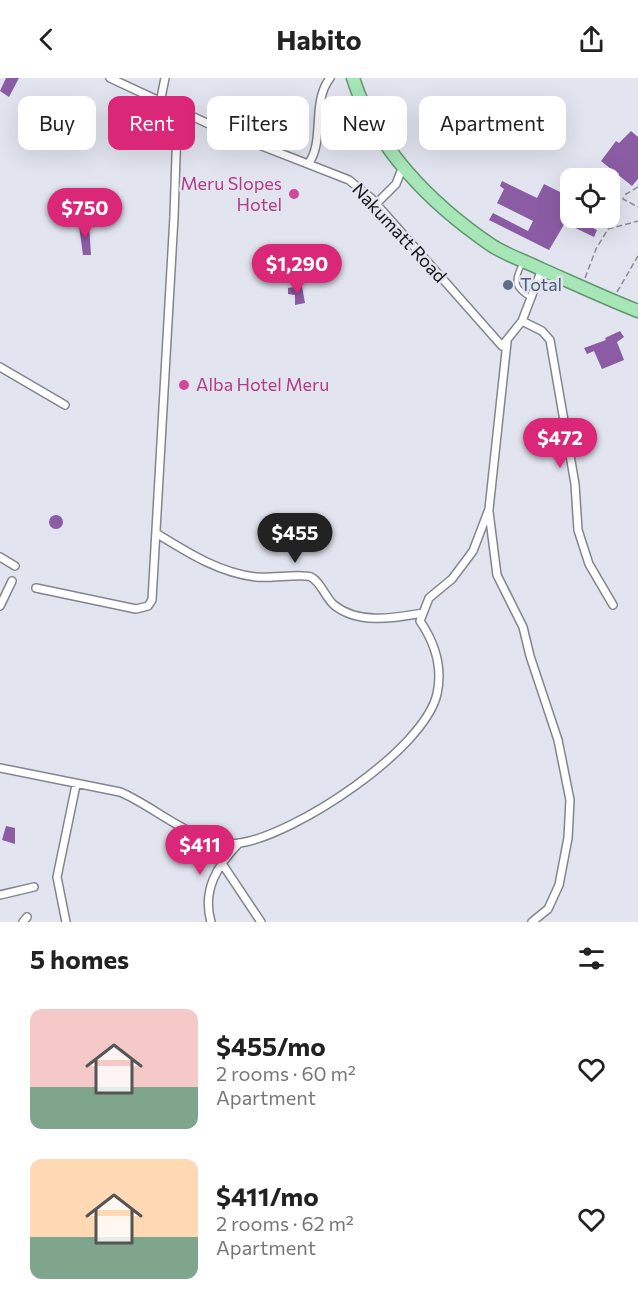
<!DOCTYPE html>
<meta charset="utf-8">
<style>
body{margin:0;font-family:Commissioner,sans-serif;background:#f2f2f2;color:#222;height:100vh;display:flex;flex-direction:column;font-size:22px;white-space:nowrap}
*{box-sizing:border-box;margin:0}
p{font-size:20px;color:#767676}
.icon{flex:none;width:33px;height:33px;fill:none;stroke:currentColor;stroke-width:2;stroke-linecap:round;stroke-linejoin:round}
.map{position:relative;height:844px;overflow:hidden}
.details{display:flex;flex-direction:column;background:#fff;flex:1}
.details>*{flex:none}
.hud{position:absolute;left:18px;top:18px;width:603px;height:54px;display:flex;gap:12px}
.controls{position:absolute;left:560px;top:90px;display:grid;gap:12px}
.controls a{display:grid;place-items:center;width:60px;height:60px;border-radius:12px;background:#fff;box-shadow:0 6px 24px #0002;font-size:30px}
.price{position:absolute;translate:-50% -51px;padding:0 14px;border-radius:21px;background:#db2777;color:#fff;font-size:20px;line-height:39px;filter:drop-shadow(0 2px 3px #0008)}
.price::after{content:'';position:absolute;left:50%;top:36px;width:18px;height:14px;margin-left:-9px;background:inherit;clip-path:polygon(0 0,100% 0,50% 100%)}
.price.selected{background:#222;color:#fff}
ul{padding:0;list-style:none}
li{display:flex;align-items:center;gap:18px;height:150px;padding:0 30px}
li span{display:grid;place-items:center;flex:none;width:168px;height:120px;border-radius:12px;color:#555}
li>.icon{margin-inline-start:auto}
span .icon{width:72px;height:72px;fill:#fffc;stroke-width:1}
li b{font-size:26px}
h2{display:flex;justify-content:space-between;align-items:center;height:72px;padding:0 30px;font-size:26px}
.chip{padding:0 21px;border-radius:12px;background:#fff;box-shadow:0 6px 24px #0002;font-size:21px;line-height:54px}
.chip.selected{background:#db2777;color:#fff}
header{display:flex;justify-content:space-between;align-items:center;height:78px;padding:0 30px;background:#fff;font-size:27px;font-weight:700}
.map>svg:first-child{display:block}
</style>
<header><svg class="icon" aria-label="back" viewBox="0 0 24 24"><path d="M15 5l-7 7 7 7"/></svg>Habito<svg class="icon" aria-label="share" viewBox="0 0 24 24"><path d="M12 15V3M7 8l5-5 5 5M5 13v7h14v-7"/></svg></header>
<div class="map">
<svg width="638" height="844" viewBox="0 0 638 844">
<rect width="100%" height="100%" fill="#e2e4ef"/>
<path fill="#8b5ca4" d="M6,0H19L9,19L0,13Z
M631,53L638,59V101L632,108L601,83L616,63L619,65Z
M502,103L537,120L544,106L570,119L563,135L597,152L594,159L565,145L549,172L489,142L493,135L528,153L533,143L497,125L504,111L500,108Z
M89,146L91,177H83L79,148Z
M302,208L305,225L295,227V217L288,216V210Z
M620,253L624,259L617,264L624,282L602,291L594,273L587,276L584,270L606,262L605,260Z
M49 444a7 7 0 1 1 14 0a7 7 0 1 1-14 0Z
M6,748L15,750V766L2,762Z"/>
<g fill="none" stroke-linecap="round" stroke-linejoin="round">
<defs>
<path id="service" d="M522,186C513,204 514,210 531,220"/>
<path id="minor" d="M110,0L226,54L349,102L371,120L502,268L522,243L542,191
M160,25L165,0
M309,85C325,61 311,25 330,0
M376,126L396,106L403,88
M522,243L542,253L550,262L575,406L578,452L589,486L613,527
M0,289L65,327
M489,434L497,497L523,549L530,578L558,662L570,722L568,760L559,807L548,831L532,844
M156,455C187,474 219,495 256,499C269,501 302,495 311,499C321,504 325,519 334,527C359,547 394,540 423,535
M0,479L15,488
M36,510L136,531L148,528L152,522L174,139L177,48L180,31
M0,528L12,503
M0,690L120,714C155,728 199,771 240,765C295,757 424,672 437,616C443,589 435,565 420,543L429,520L452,501L473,473L489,431L507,264
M221,784L261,844
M0,817L34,809
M23,844L27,839
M66,844L57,799L76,707
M211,844C202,812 217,788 239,765"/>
<path id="trunk" d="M353,0C375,70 431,126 491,167C506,177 525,183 541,191C573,205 605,220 638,233"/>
</defs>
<use href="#service" stroke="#83858e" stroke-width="7"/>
<use href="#minor" stroke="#83858e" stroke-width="10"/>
<use href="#trunk" stroke="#639772" stroke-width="15"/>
<path stroke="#8c8e96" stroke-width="1.5" stroke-dasharray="6 3" stroke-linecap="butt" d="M638,109L626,116L623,121L638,129
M585,200L596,171L608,151L638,143
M617,214L638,178"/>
<use href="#service" stroke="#fff" stroke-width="4"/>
<use href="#minor" stroke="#fff" stroke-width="7"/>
<use href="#trunk" stroke="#a6e6b7" stroke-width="12"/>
</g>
<g fill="#d1479c" stroke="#e2e4ef" stroke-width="2">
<circle cx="294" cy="116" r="6"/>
<circle cx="184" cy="307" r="6"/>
</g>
<circle fill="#5c6f8a" stroke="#e2e4ef" stroke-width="2" cx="508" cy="207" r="6"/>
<g text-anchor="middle" stroke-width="5" stroke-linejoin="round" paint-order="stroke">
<g font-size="18" fill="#b23c85" stroke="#e2e4ef" text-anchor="end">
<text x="282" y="112">Meru Slopes<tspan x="282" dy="21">Hotel</tspan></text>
<text x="196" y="313" text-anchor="start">Alba Hotel Meru</text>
</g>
<g font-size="18" fill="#101114" stroke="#e2e4ef">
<text transform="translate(399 155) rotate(47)" y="6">Nakumatt Road</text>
</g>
<g font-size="18" fill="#4e5e75" stroke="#e2e4ef" text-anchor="start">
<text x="520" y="213">Total</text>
</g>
</g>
</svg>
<div class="controls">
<a><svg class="icon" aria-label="locate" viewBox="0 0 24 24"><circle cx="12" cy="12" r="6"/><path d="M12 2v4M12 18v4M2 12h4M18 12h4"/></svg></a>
</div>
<b class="price" style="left:85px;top:161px">$750</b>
<b class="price" style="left:297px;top:217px">$1,290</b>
<b class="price" style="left:560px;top:391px">$472</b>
<b class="price selected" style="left:295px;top:486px">$455</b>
<b class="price" style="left:200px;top:798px">$411</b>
<div class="hud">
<a class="chip">Buy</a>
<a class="chip selected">Rent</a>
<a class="chip">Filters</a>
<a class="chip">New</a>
<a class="chip">Apartment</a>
</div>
</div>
<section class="details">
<h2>5 homes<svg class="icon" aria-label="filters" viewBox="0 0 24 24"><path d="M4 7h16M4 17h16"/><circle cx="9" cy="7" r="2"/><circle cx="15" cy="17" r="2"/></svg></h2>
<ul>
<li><span style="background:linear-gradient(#f6c9c9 65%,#7fa58c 0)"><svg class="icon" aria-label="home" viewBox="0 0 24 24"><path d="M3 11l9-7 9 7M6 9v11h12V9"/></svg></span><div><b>$455/mo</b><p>2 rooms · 60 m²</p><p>Apartment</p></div><svg class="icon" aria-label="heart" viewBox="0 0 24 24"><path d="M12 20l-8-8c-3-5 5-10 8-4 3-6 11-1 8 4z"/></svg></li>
<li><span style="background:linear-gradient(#ffd9b3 65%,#7fa58c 0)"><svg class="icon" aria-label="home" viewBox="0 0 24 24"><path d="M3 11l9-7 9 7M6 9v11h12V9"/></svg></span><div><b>$411/mo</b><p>2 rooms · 62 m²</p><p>Apartment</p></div><svg class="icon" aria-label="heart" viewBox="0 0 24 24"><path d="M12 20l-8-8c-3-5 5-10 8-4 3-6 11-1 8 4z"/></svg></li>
</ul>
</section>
